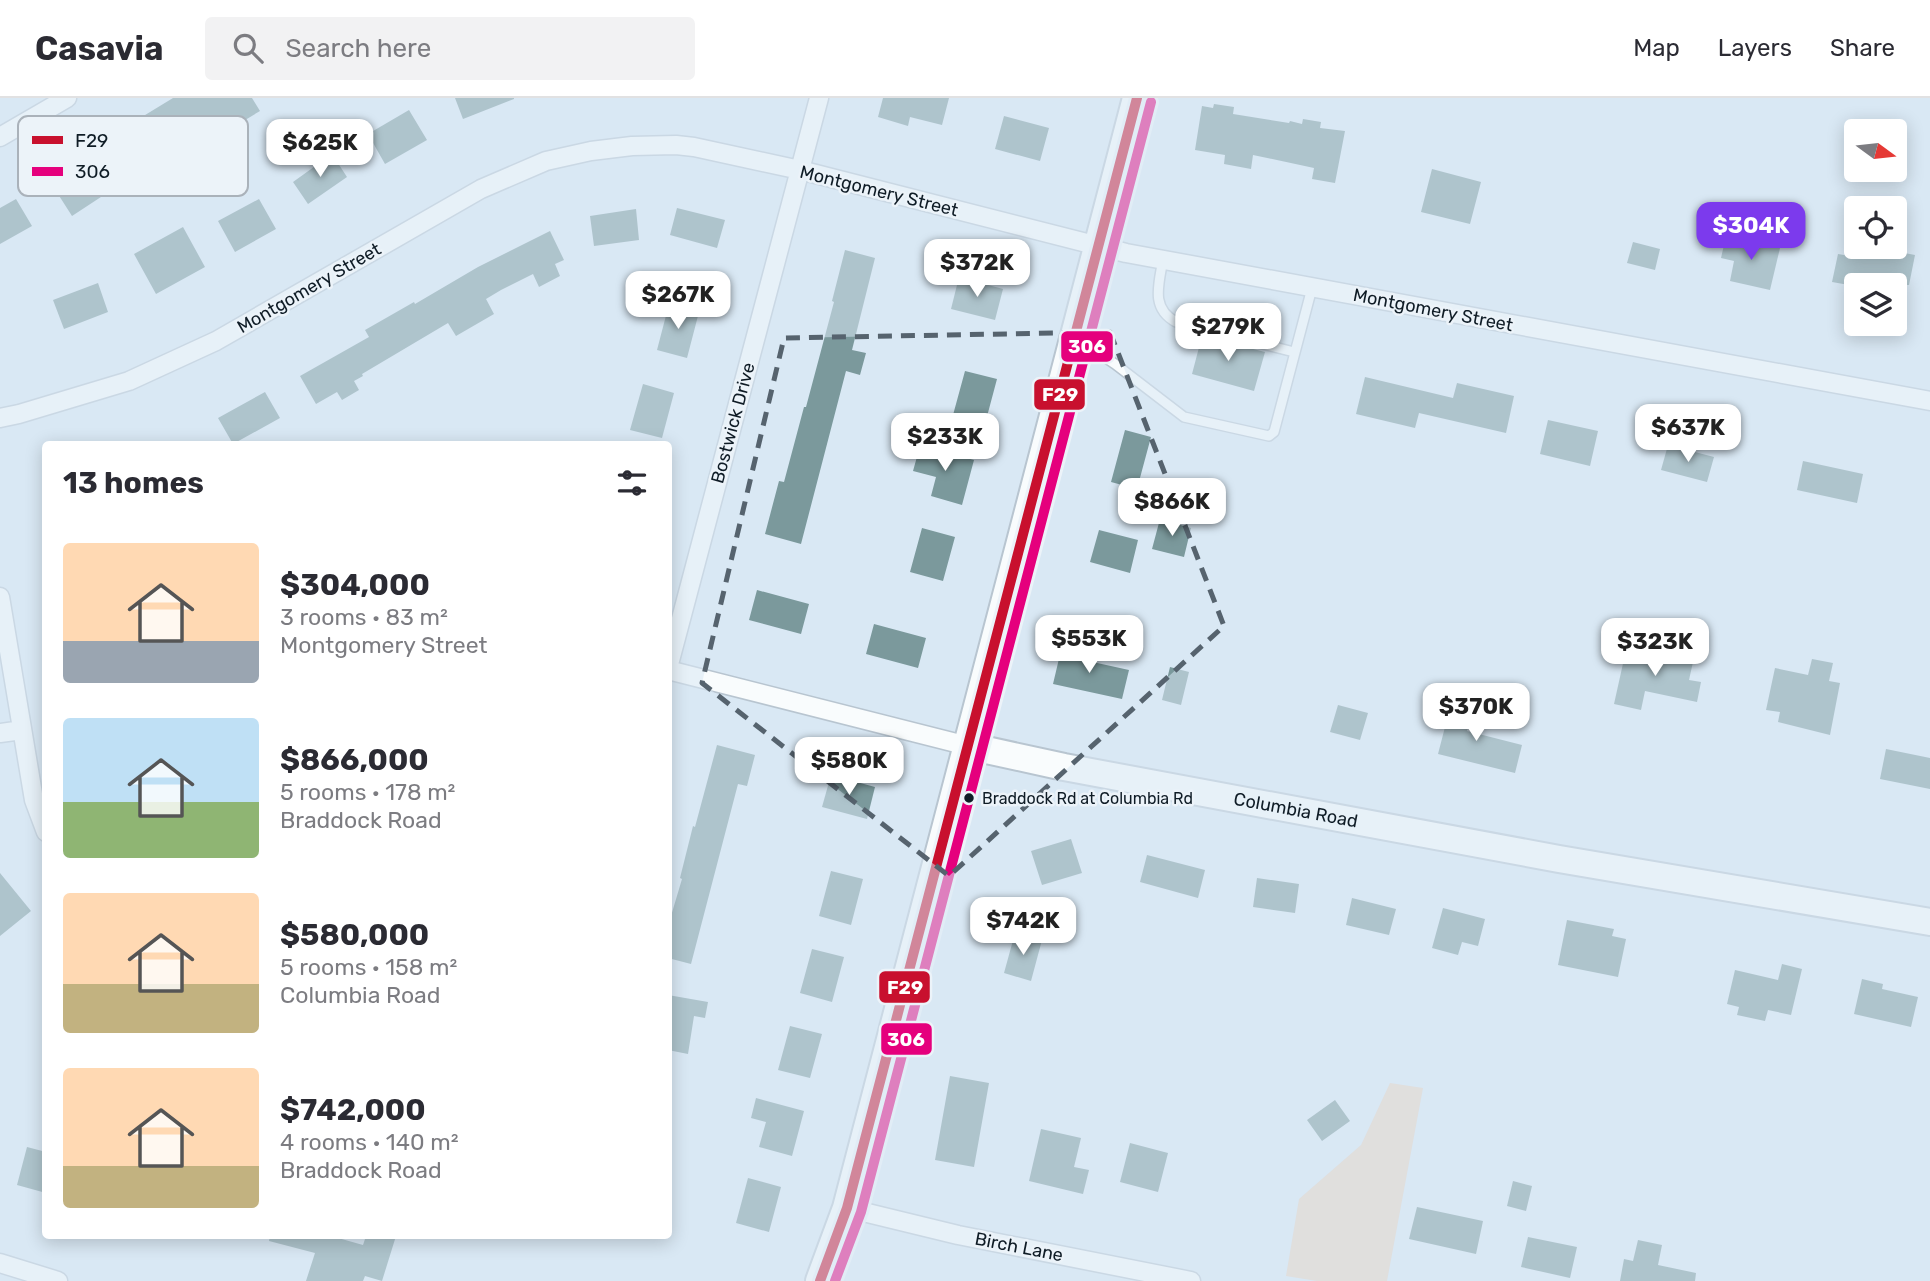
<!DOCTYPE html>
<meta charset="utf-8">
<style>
body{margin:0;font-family:Rubik,sans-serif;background:#f2f2f3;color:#2b2b33;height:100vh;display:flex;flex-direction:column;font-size:26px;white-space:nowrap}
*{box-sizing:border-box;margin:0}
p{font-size:23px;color:#7c7c81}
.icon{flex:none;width:38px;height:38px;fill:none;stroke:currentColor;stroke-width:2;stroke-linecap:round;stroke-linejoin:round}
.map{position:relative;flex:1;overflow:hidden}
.side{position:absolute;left:42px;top:343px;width:630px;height:798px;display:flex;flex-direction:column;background:#fff;border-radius:7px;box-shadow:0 4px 18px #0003}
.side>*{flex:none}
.needle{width:46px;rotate:105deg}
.buttons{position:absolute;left:1844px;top:21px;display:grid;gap:14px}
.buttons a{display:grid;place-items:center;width:63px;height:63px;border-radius:7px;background:#fff;box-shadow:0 4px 18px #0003;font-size:35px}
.price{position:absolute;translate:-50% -60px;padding:0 16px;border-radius:14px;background:#fff;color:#222;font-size:23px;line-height:46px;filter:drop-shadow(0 2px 4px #0008)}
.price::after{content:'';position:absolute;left:50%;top:42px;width:21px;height:16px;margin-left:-10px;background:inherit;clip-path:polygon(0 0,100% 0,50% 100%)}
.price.current{background:#7c3aed;color:#fff}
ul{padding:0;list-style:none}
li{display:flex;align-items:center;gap:21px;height:175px;padding:0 21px}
li span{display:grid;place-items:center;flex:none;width:196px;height:140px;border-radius:7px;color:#555}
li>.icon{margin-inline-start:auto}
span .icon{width:84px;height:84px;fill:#fffc;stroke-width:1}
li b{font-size:30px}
h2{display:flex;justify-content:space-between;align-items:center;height:84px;padding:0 21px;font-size:30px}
header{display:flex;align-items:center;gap:42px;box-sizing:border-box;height:98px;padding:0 35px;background:#fff;border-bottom:2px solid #e1e1e2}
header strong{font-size:33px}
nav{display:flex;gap:38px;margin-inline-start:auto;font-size:24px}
.search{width:490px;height:63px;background:#f2f2f3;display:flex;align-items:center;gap:18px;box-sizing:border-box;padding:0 24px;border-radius:7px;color:#7c7c81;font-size:26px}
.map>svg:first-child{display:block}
</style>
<header>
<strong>Casavia</strong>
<div class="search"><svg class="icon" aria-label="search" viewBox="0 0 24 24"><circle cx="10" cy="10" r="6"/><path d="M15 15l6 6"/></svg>Search here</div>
<nav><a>Map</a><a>Layers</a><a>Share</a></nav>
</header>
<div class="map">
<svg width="1930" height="1183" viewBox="0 0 1930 1183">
<rect width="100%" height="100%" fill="#d9e8f4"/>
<path fill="#e8d4c2" d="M1390,985L1423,990L1387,1183H1317L1286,1178L1299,1101L1361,1047Z"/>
<path fill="#7b999c" d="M173,0H252L260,13L160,73L132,25Z
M455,0H514V1L463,21Z
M883,0H949L942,27L910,19L908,28L878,19Z
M1214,6L1234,9L1233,16L1289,25L1290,23L1302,26L1303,21L1321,24L1320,30L1345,33L1335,85L1312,81L1314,70L1253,57L1251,71L1224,66L1225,57L1195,52L1202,8L1213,10Z
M409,12L427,42L385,66L368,36Z
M1004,18L1049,30L1040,63L995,51Z
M99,50L117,77L98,88L104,97L72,118L49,82Z
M332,56L347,79L308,106L293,84Z
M1432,71L1481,84L1470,126L1421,114Z
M16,101L32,128L0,146V110Z
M259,101L276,131L235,154L218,123Z
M677,110L725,122L717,150L670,137Z
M636,111L639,142L594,148L590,118Z
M183,129L205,169L156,196L134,156Z
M550,133L564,162L555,166L560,178L539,189L533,176L501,192L486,201L494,216L456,238L448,225L362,276L363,278L354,283L359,292L342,302L337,294L316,306L300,278L369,239L365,232L414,204L415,206L478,169Z
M1726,138L1780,150L1770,192L1730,183L1734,163L1721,160Z
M1633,144L1660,151L1655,172L1627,165Z
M1852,149H1873L1915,157L1909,187H1849L1832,184L1838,156L1850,158Z
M845,152L875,160L852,252L866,255L860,277L846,273L801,446L765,436L779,383L784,384L804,309H806L834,204L832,203Z
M959,179L1003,191L995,222L951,211Z
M98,185L108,214L64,231L53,202Z
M669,206L699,214L687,260L657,252Z
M1202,238L1265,254L1254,293L1192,276Z
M965,273L997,281L985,326L953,317Z
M1365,279L1453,300L1457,285L1514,298L1506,335L1419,315L1415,330L1356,316Z
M643,286L674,295L662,340L630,332Z
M265,294L280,320L233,346L218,320Z
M1548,322L1598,333L1590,368L1540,356Z
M1125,332L1151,339L1137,391L1111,384Z
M1668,347L1714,359L1707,384L1661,372Z
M920,348L974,362L962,407L931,398L936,379L913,373Z
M1803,363L1863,376L1857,405L1797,392Z
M1160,421L1191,430L1184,459L1152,451Z
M922,430L955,439L943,483L910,474Z
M1099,432L1138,442L1130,475L1090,464Z
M757,492L809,506L801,536L749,522Z
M874,526L926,540L918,570L866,556Z
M1660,547L1680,551L1678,560L1693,564L1689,582L1701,584L1697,604L1645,593L1641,612L1614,606L1626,552L1657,558Z
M1062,548L1081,552L1079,561L1129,572L1122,601L1053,586Z
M1812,561L1833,565L1829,583L1840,585L1830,637L1778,624L1780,614L1766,612L1775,570L1808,577Z
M1170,569L1189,574L1181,607L1162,602Z
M1452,602L1473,608L1467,633L1522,647L1515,675L1438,656Z
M1338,607L1368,615L1360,642L1330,634Z
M717,647L755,657L747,688L738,686L691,866L668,860V828L682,781L680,780L693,728L695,729Z
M1886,651L1930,660V691L1880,681Z
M831,677L875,689L867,721L822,709Z
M1071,741L1082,775L1042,787L1031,753Z
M1147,757L1205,772L1198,800L1140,784Z
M831,773L863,781L851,827L819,818Z
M0,775L31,813L0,838Z
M1257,780L1299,786L1295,815L1253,809Z
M1352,800L1396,811L1389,837L1346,827Z
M1443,810L1485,821L1478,848L1462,844L1458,857L1432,850Z
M1567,822L1614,831L1612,838L1626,841L1618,879L1558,867Z
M1015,835L1042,842L1031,883L1004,875Z
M812,851L844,859L832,904L800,895Z
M1782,866L1802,871L1791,917L1768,912L1765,923L1737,917L1739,909L1727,906L1735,872L1778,882Z
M1862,881L1883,886L1882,891L1918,899L1911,929L1854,916Z
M668,897L708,904L705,920L694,918L688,956L668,952Z
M790,928L822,936L810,980L778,972Z
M950,978L989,985L974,1069L935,1062Z
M756,1000L804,1013L792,1058L759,1049L766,1024L751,1020Z
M1335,1002L1350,1023L1322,1043L1307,1022Z
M1041,1031L1081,1040L1074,1069L1089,1072L1083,1096L1029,1083Z
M1130,1045L1168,1055L1158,1094L1120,1084Z
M27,1049L46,1054V1095L17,1087Z
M748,1080L781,1089L769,1134L736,1125Z
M1513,1083L1532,1088L1526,1113L1507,1108Z
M1417,1109L1483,1123L1476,1156L1409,1141Z
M270,1138H331L363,1147L366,1138H396L382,1183L365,1178L363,1183H306L315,1155L269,1143Z
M1528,1139L1577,1149L1570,1180L1521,1169Z
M1638,1142L1662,1147L1658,1167L1696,1175L1695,1183H1620L1624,1161L1633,1163Z"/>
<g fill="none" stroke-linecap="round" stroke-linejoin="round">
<defs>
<path id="lane" d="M1163,161C1159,186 1150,210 1176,224L1294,254
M1075,253L1106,260L1115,266L1184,319L1269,338L1274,334L1312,190"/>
<path id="street" d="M0,39L67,0
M0,320L19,316L129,283L216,243L481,91L546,63L591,53L632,48L676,47L694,49L800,72L1126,155L1930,303
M0,499L34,702L46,734
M668,570L819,0
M668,572L968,648
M0,635L22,632
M847,1110L958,1137L1191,1183
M0,1165L58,1183"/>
<g id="secondary">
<path id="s1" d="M968,648L1064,669L1559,761L1930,824"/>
</g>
<path id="primary" d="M820,1183L847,1110L1137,0"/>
</defs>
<use href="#lane" stroke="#b8c5d0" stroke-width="12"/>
<use href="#street" stroke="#b8c5d0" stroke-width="21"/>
<use href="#secondary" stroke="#b8c5d0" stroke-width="30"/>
<use href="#primary" stroke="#b8c5d0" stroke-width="32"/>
<use href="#lane" stroke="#f9fcfd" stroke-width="9"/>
<use href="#street" stroke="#f9fcfd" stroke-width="18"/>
<use href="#secondary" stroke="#f9fcfd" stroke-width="26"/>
<use href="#primary" stroke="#f9fcfd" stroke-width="28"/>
<defs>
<path id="bus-1" d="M820,1183L847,1110L1137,0"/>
<path id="bus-2" d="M835,1183L861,1114L1151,4"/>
</defs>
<use href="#bus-1" stroke="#ecf3f9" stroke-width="16"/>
<use href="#bus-2" stroke="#ecf3f9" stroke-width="16"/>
<use href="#bus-1" stroke="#c8102e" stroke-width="10"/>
<use href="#bus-2" stroke="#e5007d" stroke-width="10"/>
</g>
<path d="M0 0H1930V1183H0ZM1110,234L1224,528L949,778L702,585L784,240Z" fill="#d9e8f4" fill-opacity=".55" fill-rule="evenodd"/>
<path fill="none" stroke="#56636e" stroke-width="5" stroke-dasharray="14 9" stroke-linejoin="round" d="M1110,234L1224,528L949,778L702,585L784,240Z"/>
<circle fill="#0f1c26" stroke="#ecf3f9" stroke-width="2.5" cx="969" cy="700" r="6"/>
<g text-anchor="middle" stroke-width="5" stroke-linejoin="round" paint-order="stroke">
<g font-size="16" fill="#0f1c26" stroke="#ecf3f9" text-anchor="start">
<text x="982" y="706">Braddock Rd at Columbia Rd</text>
</g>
<g font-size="18" fill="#0f1c26" stroke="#ecf3f9">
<text transform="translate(879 93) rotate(14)" y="6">Montgomery Street</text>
<text transform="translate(309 190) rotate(-30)" y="6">Montgomery Street</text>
<text transform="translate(1433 212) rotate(11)" y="6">Montgomery Street</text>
<text transform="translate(733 325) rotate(-75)" y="6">Bostwick Drive</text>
<text dy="6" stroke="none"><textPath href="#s1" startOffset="334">Columbia Road</textPath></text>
<text transform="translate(1019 1149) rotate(11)" y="6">Birch Lane</text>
</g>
</g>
<rect x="18" y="18" width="230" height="80" rx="10" fill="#ecf3f9" stroke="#aab2ba" stroke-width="2"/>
<rect x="32" y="38" width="31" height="8" fill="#c8102e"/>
<rect x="32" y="69" width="31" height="9" fill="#e5007d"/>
<g font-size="19" fill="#0f1c26">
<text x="75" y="49">F29</text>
<text x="75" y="80">306</text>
</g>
<g stroke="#ecf3f9" stroke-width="2.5">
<rect x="1060" y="232" width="54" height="33" rx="7" fill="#e5007d"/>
<rect x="1033" y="280" width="53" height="33" rx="7" fill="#c8102e"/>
<rect x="878" y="872" width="53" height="34" rx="7" fill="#c8102e"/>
<rect x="880" y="924" width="53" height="34" rx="7" fill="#e5007d"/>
</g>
<g font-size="19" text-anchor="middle" font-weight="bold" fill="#fff">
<text x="1087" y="255">306</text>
<text x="1060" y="303">F29</text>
<text x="905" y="896">F29</text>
<text x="906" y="948">306</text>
</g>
</svg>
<div class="buttons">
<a><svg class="needle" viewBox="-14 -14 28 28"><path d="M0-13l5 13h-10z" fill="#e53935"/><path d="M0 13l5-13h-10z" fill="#7c7c81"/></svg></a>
<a><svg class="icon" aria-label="locate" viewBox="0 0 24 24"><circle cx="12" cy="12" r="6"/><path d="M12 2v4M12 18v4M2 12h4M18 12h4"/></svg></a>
<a><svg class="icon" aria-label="layers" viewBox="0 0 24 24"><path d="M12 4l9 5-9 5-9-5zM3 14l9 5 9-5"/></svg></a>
</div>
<b class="price" style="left:320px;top:81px">$625K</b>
<b class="price current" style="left:1751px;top:164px">$304K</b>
<b class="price" style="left:977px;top:201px">$372K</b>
<b class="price" style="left:678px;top:233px">$267K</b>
<b class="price" style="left:1228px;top:265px">$279K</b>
<b class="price" style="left:1688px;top:366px">$637K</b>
<b class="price" style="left:945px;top:375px">$233K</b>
<b class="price" style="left:1172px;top:440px">$866K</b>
<b class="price" style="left:1089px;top:577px">$553K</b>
<b class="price" style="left:1655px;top:580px">$323K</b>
<b class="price" style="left:1476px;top:645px">$370K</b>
<b class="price" style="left:849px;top:699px">$580K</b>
<b class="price" style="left:1023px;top:859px">$742K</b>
<section class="side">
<h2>13 homes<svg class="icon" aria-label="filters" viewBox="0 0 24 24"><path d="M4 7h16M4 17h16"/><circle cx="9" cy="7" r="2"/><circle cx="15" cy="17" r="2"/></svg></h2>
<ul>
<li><span style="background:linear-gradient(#ffd9b3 70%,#9aa5b1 0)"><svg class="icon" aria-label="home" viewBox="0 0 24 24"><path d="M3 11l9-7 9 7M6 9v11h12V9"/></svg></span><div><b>$304,000</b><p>3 rooms · 83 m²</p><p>Montgomery Street</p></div></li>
<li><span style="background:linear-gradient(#bfe0f5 60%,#8fb573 0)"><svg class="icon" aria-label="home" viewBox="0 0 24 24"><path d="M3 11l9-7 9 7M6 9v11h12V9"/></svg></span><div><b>$866,000</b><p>5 rooms · 178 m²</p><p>Braddock Road</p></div></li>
<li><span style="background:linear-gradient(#ffd9b3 65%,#c2b280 0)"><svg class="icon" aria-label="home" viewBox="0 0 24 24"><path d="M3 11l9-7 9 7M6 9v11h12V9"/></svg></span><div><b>$580,000</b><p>5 rooms · 158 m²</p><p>Columbia Road</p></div></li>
<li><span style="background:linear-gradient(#ffd9b3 70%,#c2b280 0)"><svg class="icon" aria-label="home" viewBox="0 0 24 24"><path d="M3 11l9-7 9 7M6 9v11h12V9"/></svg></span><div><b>$742,000</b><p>4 rooms · 140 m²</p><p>Braddock Road</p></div></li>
</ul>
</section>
</div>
